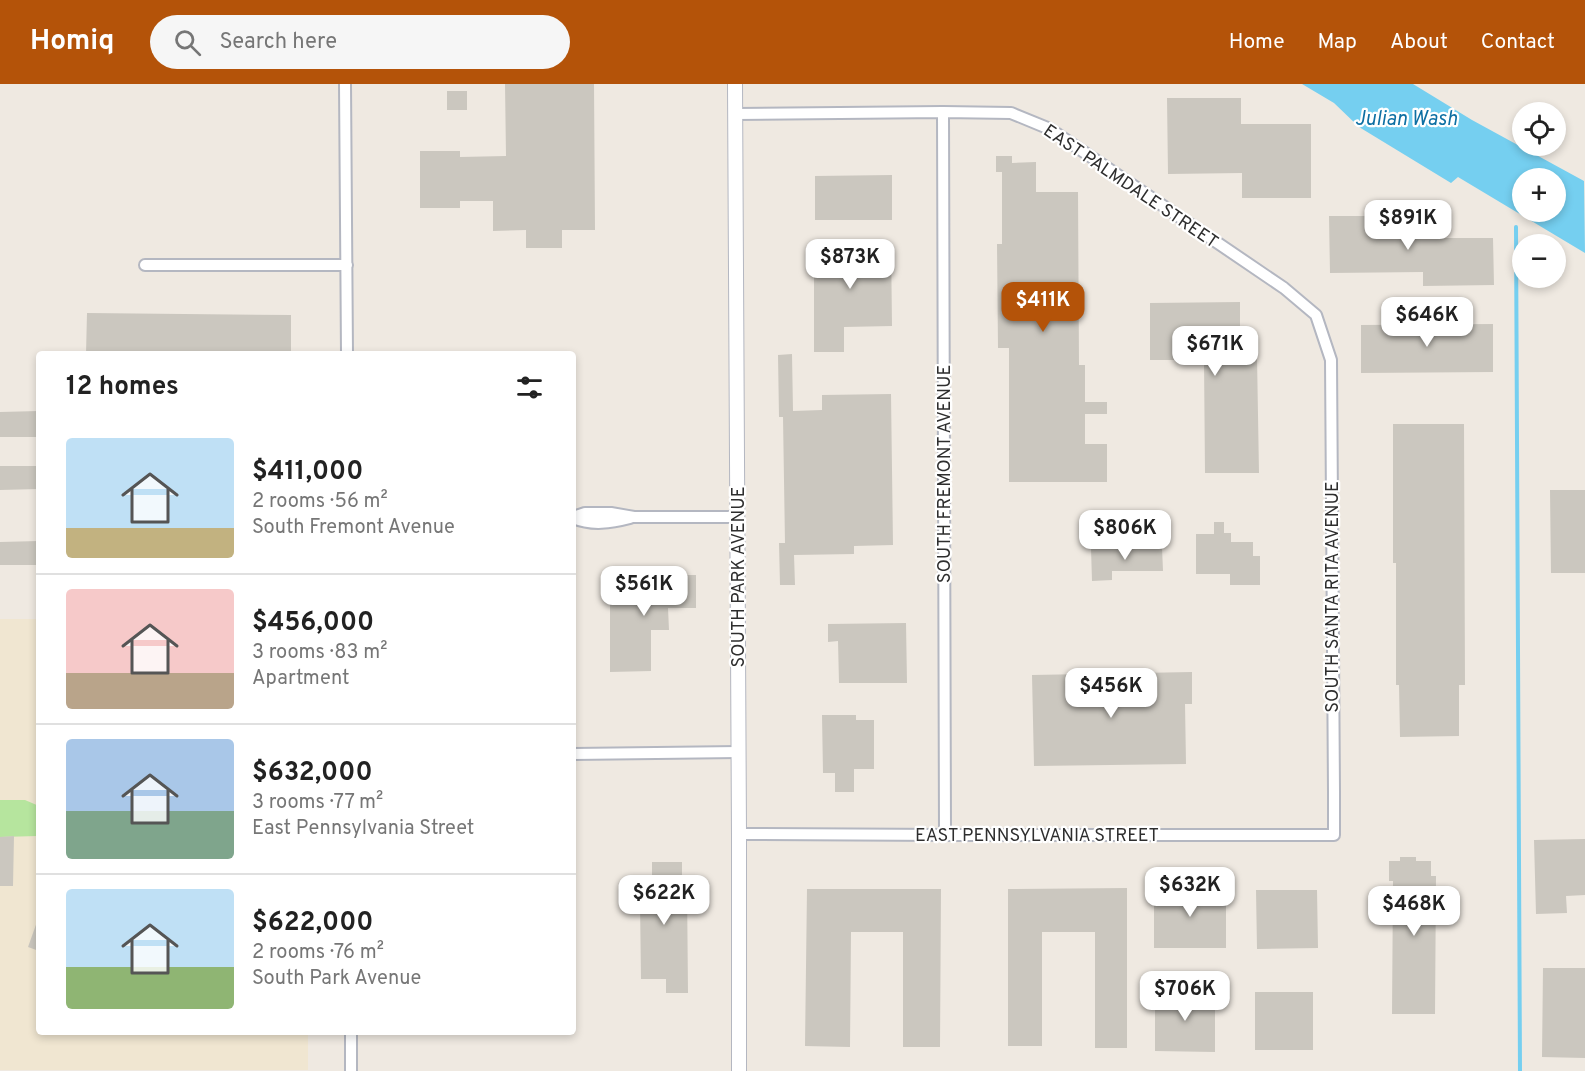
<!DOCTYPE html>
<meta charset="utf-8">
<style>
body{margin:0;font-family:Overpass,sans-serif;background:#f6f6f6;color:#222;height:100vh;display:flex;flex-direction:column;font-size:22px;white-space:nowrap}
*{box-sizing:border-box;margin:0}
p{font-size:20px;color:#767676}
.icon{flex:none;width:33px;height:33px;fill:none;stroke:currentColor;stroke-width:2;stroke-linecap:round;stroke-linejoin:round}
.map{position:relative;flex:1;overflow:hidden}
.sheet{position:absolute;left:36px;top:267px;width:540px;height:684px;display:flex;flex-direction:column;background:#fff;border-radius:6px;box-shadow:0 3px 9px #0003}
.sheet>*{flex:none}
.tools{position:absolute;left:1512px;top:18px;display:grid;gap:12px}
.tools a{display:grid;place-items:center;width:54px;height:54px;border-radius:50%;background:#fff;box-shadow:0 3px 9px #0003;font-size:30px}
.price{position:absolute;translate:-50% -51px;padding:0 14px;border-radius:12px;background:#fff;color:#222;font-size:20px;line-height:39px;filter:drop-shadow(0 2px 3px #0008)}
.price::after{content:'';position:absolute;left:50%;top:36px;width:18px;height:14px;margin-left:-9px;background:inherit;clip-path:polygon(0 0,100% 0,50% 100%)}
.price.on{background:#b45309;color:#fff}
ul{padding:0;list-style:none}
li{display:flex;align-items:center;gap:18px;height:150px;padding:0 30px}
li+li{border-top:2px solid #e0e0e0}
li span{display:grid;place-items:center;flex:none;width:168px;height:120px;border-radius:6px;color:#555}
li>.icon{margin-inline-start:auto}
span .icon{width:72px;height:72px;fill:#fffc;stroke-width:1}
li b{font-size:26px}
h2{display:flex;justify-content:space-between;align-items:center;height:72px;padding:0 30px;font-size:26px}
header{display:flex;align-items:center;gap:36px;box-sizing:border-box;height:84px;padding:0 30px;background:#b45309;color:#fff}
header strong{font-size:28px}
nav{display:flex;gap:33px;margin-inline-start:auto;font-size:21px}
.search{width:420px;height:54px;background:#f6f6f6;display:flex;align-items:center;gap:15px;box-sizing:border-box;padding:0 21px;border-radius:33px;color:#767676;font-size:22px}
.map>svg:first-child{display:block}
</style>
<header>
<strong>Homiq</strong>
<div class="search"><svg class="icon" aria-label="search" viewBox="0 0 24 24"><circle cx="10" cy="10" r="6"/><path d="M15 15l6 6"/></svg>Search here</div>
<nav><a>Home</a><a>Map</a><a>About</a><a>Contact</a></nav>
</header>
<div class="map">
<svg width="1585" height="987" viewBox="0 0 1585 987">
<rect width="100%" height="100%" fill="#efe9e1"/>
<path fill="#f0e6d1" d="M0,535H39V948H308V986H0Z"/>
<path fill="#b6e59e" d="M0,716H25L39,722V751L38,752L0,753Z"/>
<path fill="#75cff0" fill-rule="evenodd" d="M1302,0H1413L1472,36L1584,97L1585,169L1458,93L1451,99L1359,43L1334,19ZM1522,94H1556V128H1522Z"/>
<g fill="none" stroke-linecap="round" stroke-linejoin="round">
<path stroke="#75cff0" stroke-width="4" d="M1516,143L1520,987"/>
</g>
<path fill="#cbc7bf" d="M505,0H594L595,146H562V164H526V146L493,147V117H460V124H420V67H460V73L506,72Z
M447,7H467V26H447Z
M1167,14H1241V40H1311V114H1242V89L1168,90Z
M996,72H1012V79L1036,78V108H1078L1079,281H1085V318H1107V330H1085V360H1107V398H1009V264H998L997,160H1002V88H996Z
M892,91V136H815V92Z
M1329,132H1423L1424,154H1493L1494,201L1423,202V188L1330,189Z
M814,156H844V158H891L892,242L844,243V268H814Z
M1240,218V273H1257L1259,389H1205L1204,276H1150V219Z
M87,229L291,231V270H86Z
M1493,240V288L1361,289V241Z
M792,270L793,327L822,326V311L891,310L893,461L854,462V470L794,471L795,501H780L779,459H785L783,333H779L778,271Z
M39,327V353H0V328Z
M1393,340H1464L1465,601H1459V652L1400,653L1399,601H1396V479H1393Z
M0,382H39V405L0,406Z
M1550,406H1585V489H1551Z
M1214,438H1224V449H1231V458H1253V472H1260V501H1230V490H1196V450H1214Z
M39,457V481H0V458Z
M1162,463L1163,487H1112V496L1092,497L1091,464Z
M666,484H681V491H696V524H668L669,546H651V587L610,588V498H666Z
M906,539L907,599H839L838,557L828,558V540Z
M1192,588V620H1185L1186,680L1034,682L1032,591Z
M822,631H856V636H874V685H854V708H835V689H823Z
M14,752L13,802H0V753Z
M1585,755V811L1566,812L1567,829L1536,830L1534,756Z
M1400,773H1416V777H1431V792H1436L1435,930H1392L1393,797H1389V777H1400Z
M652,778H682V802H687L688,909H666V895H641L640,817H638V791H652Z
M1127,804V964H1095V848H1042V962H1008V805Z
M807,805H941L940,963H903V848H851L850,963L805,962Z
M1154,805H1226V864H1154Z
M1256,806H1317L1318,864L1257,865Z
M38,835H39V867L28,863Z
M1543,884H1585V974L1542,973Z
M1255,908H1313V966H1255Z
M1155,909H1215V968L1155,967Z"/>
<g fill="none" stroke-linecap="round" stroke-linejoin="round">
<defs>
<path id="minor" d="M345,0L347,270
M943,28L945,751
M736,30L943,28L1011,29L1050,45L1284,204L1316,231L1331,276L1334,708V751H945L739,750
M145,181H347
M573,433L585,429H611L634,433H738
M573,434C592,442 611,439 630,434
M573,670L739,668
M351,948V987"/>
<path id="secondary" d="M735,0L739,750V987"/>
</defs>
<use href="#minor" stroke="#b4b7c1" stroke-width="14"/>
<use href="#secondary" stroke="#b4b7c1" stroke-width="16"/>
<use href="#minor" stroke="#fff" stroke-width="10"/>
<use href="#secondary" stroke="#fff" stroke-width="14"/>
</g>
<g text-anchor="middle" stroke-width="4.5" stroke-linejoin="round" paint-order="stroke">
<g font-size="18" fill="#2e2e2e" stroke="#fff">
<text transform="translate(1131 102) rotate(34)" y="6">EAST PALMDALE STREET</text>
<text transform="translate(944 390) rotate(-90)" y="6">SOUTH FREMONT AVENUE</text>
<text transform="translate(738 493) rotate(-90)" y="6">SOUTH PARK AVENUE</text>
<text transform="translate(1332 513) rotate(-90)" y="6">SOUTH SANTA RITA AVENUE</text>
<text x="1037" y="757">EAST PENNSYLVANIA STREET</text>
</g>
<g font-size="20" font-style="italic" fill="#0d6fa3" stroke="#fff">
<text x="1406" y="41">Julian Wash</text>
</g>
</g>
</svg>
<div class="tools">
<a><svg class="icon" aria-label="locate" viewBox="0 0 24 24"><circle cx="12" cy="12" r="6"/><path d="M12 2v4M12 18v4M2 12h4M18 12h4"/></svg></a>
<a>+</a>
<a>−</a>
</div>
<b class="price" style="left:1408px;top:167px">$891K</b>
<b class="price" style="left:850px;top:206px">$873K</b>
<b class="price on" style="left:1043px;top:249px">$411K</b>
<b class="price" style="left:1427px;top:264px">$646K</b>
<b class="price" style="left:1215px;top:293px">$671K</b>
<b class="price" style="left:1125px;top:477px">$806K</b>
<b class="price" style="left:644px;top:533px">$561K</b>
<b class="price" style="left:1111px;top:635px">$456K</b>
<b class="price" style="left:1190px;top:834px">$632K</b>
<b class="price" style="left:664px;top:842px">$622K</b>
<b class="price" style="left:1414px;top:853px">$468K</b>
<b class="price" style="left:1185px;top:938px">$706K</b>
<section class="sheet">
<h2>12 homes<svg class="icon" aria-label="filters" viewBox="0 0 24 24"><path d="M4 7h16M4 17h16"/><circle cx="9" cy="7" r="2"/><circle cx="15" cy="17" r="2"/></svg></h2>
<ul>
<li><span style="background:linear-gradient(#bfe0f5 75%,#c2b280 0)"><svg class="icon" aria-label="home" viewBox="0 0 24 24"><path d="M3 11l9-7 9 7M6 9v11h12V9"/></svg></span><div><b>$411,000</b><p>2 rooms · 56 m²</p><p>South Fremont Avenue</p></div></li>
<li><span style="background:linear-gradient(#f6c9c9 70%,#b9a48a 0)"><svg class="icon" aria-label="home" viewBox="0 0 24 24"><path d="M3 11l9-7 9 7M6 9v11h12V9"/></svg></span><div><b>$456,000</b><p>3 rooms · 83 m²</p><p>Apartment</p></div></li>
<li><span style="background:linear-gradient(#a9c7e8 60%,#7fa58c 0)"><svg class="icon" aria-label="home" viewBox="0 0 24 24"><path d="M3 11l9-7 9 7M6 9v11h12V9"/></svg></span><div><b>$632,000</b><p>3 rooms · 77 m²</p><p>East Pennsylvania Street</p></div></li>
<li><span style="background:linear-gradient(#bfe0f5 65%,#8fb573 0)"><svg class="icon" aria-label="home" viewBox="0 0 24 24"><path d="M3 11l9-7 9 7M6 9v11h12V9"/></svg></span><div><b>$622,000</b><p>2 rooms · 76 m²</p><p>South Park Avenue</p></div></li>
</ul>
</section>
</div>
